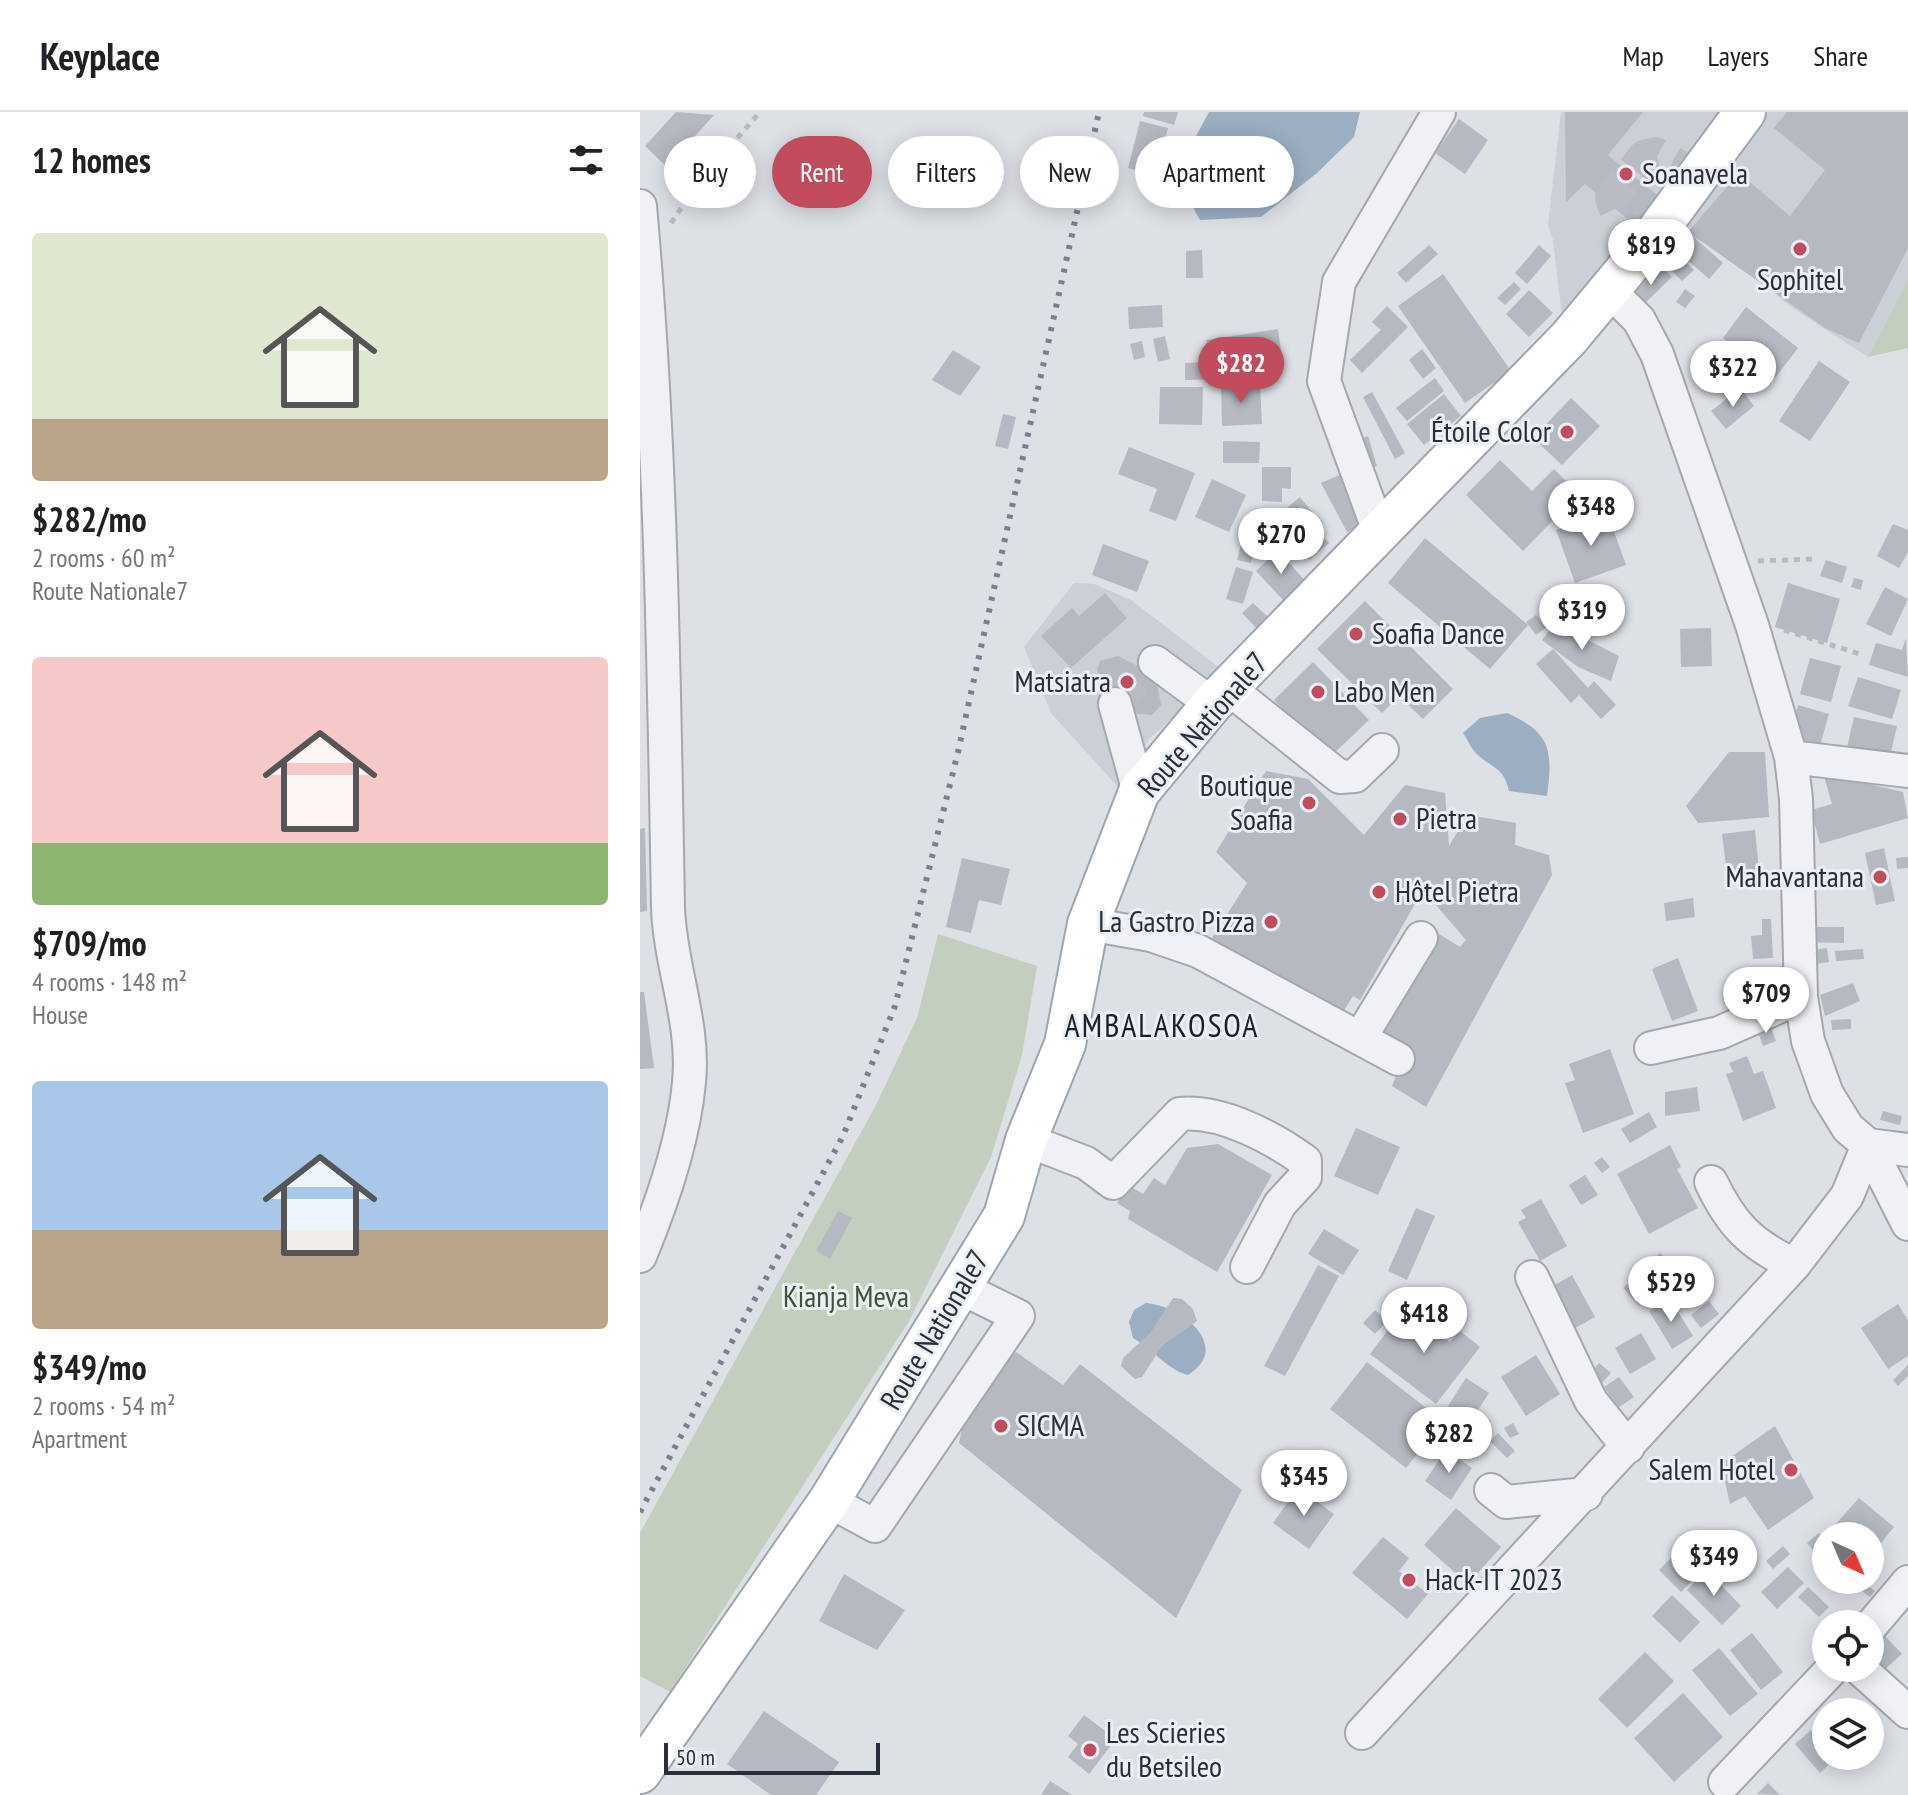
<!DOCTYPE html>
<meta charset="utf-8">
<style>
body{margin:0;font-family:"PT Sans Narrow",sans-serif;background:#f6f6f6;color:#202124;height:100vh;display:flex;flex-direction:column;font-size:30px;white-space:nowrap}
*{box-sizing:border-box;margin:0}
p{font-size:26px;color:#757577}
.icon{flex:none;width:44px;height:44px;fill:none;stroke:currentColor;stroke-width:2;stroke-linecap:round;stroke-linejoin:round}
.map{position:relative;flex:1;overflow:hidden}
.drawer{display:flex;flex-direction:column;background:#fff;width:640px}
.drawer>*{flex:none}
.banner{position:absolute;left:24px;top:24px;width:760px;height:72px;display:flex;gap:16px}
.needle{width:52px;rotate:136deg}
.tools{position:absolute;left:1172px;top:1410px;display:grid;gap:16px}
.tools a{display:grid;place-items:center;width:72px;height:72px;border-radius:50%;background:#fff;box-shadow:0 4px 20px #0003;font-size:40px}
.scale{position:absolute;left:24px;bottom:20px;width:216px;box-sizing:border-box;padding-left:8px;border:4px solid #282f3a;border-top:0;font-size:22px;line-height:28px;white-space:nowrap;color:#282f3a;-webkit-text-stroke:6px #eceff3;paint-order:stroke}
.price{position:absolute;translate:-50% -68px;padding:0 18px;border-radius:28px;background:#fff;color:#222;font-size:26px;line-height:52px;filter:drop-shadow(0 2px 4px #0008)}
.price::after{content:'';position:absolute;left:50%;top:48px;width:24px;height:18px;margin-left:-12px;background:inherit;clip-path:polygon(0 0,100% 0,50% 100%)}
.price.selected{background:#c04c5d;color:#fff}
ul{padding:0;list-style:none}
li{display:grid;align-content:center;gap:16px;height:424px;padding:0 32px}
li span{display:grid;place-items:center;height:248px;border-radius:8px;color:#555}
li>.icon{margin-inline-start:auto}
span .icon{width:144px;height:144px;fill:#fffc;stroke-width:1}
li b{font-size:34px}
h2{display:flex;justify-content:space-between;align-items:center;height:96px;padding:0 32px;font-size:34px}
.tag{padding:0 28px;border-radius:36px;background:#fff;box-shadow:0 4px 20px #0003;font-size:28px;line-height:72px}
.tag.selected{background:#c04c5d;color:#fff}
header{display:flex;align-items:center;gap:48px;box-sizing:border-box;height:112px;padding:0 40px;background:#fff;border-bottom:2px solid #e0e0e0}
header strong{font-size:38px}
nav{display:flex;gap:44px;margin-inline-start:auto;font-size:28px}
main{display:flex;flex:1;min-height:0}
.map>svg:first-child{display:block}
</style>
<header>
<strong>Keyplace</strong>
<nav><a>Map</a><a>Layers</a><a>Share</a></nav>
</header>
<main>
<section class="drawer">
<h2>12 homes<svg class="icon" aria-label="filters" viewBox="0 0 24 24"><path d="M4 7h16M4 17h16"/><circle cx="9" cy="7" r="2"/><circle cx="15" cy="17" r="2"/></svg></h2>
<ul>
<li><span style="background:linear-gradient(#dfe7d0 75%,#b9a48a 0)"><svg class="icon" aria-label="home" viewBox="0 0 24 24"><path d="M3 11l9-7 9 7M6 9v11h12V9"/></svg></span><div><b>$282/mo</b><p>2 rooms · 60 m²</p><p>Route Nationale7</p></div></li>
<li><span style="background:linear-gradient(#f6c9c9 75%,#8fb573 0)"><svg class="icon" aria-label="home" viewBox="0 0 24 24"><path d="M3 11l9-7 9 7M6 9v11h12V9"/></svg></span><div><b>$709/mo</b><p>4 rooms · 148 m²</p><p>House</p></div></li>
<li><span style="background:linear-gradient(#a9c7e8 60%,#b9a48a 0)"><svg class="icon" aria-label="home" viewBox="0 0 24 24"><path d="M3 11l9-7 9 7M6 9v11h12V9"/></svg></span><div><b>$349/mo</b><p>2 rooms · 54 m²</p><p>Apartment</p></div></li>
</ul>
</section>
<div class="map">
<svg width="1268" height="1683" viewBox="0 0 1268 1683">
<rect width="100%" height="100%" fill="#dde0e5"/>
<path fill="#cbcfd6" d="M921,0H1089L1033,78L922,204L913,128L908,113Z
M1128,0H1268V167L1228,245L1151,195L1040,107Z
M434,471L454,472L491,488L585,560L510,626L478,675L411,601L384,535Z"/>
<path fill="#c3cebf" d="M1268,167V236L1228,245Z
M298,822L397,854L382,943L351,1045L269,1209L30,1580L0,1564V1421L236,993L277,906Z"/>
<path fill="#9baec2" d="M569,0H720L714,25L677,61L621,105L560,108L535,63Z
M867,601C911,621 913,638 907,684L869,679C864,656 854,657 839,644C832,639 828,628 823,621L840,606Z
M506,1191C544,1194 592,1236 548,1263C526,1257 513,1237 493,1226L489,1210L494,1198Z"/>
<path fill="#b5b9c1" d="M36,0L74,3L27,55L5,34Z
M504,0H538L534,13L503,4Z
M925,0H1003L968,43L1023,88L1000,117L945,72L926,90Z
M1147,0H1268V136L1219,231L1185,216L1048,120L1099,61L1150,104L1185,58L1134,16Z
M819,7L848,28L825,62L795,41Z
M500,9L528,16L515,63L488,56Z
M186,61L192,67L181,77L175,71Z
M1047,119L1083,151L1069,167L1034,136Z
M789,133L798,142L766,171L757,161Z
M899,133L911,144L887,172L875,161Z
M562,138L563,166H546V139Z
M1033,138L1054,158L1042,169L1022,149Z
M1021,154L1032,165L1001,195L990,185Z
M803,162L871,259L825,291L758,194Z
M874,170L881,177L865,193L857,186Z
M1045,177L1055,184L1045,196L1036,190Z
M889,178L913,201L889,225L866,202Z
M522,193L523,215L489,217L488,195Z
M747,194L768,215L722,261L710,248L741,218L732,210Z
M1106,195L1158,236L1135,266L1083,226Z
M638,217L641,238L568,249L566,228Z
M525,224L530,247L518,250L513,227Z
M502,229L505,245L494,248L490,232Z
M782,237L796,256L783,267L769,248Z
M313,238L341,255L320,284L292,268Z
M584,249V267L545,268V251Z
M1179,249L1210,270L1170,329L1139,309Z
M795,266L804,279L767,309L756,296Z
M620,272L622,312L582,314L581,273Z
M520,275H563L562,313L519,312Z
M1100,276L1114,294L1086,317L1071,299Z
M732,280L765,341L755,347L723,285Z
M804,282L821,304L784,333L767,312Z
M931,286L960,314L922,353L893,326Z
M363,302L376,305L368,337L355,334Z
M728,324L737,354L727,358L717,328Z
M583,329L620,330L619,351H583Z
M489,335L555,361L536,409L509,399L517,377L478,362Z
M860,348L892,379L914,357L939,382L883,439L826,383Z
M622,355H651V377L642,376V390L622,389Z
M704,361L727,410L707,420L681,371Z
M572,367L606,383L589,420L555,405Z
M660,385L682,412L676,417L689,431L669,448L635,406Z
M967,400L986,453L935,471L916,418Z
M1253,412L1268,418V440L1259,456L1237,444Z
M634,421L643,430L631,441L622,431Z
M785,426L888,513L850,557L748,471Z
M602,429L615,432L611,451L597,448Z
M463,432L509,449L497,480L452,463Z
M638,438L666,470L644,489L616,459Z
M1186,448L1207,455L1202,471L1180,464Z
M596,455L613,460L603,492L586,487Z
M1214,466L1223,468L1221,478L1211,475Z
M1148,471L1200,487L1187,531L1135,515Z
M1245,475L1268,487L1251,524L1226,512Z
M465,481L487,506L431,556L401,524L432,496L439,504Z
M725,489L813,577L783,607L759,584L742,601L677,537Z
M613,491L630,507L618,518L602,501Z
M896,503L907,515L896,523L886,510Z
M915,511L979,544L971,569L938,555L902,528Z
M1071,516L1072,554L1041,555L1040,517Z
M1266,526L1268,565L1229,553L1236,531L1262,538Z
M913,537L948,576L954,569L976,593L961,607L939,583L931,591L896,552Z
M478,544L498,554L517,572L521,593L512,603L492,601L464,578L457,557L460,549Z
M1170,546L1201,554L1191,590L1160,582Z
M673,550L729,608L689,646L634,588Z
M1218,565L1261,578L1252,607L1208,594Z
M1158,593L1189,602L1177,644L1147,635Z
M1214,605L1257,614L1249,649L1206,640Z
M1089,640H1125L1129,705L1058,711L1046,694Z
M626,659L668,667L724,723L765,673L805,681L809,734L828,703L876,711L875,733L909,743L912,763L786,995L752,974L765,942L722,919L783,822H799L820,835L826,828L783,778L720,888L713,884L697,910L583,843L572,826L607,771L576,740Z
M1183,661L1263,680L1268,706L1180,732L1171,698L1192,692Z
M5,716L7,799L0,800V717Z
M1115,718L1119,759L1087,762L1082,722Z
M1244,736L1255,789L1236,793L1225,741Z
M1268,745V756L1257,757L1256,746Z
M322,746L370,757L361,793L339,788L331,821L306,815Z
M1053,786L1055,805L1026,809L1024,791Z
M1122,807H1131L1133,846L1113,847L1111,824L1122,823Z
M1162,815H1204V831L1162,830Z
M1187,836L1189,850L1167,853L1166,839Z
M1223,837L1224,847L1196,849L1195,839Z
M1038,846L1058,899L1032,909L1012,857Z
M1213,871L1220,889L1185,904L1180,883Z
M0,880H4L14,956L0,957Z
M1211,907V917L1192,918L1191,908Z
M1130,913L1136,929L1123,934L1117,917Z
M970,937L994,1002L943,1021L925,971L935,968L929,952Z
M1107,944L1114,962L1123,959L1136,996L1103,1009L1086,962L1093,960L1089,951Z
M1057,975L1060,999L1025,1004V980Z
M1243,999L1262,1004L1260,1013L1240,1008Z
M1009,1000L1017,1015L990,1031L981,1017Z
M716,1016L760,1035L738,1083L694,1064Z
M578,1032L632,1063L577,1160L488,1107L490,1099L477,1091L488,1073L503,1082L514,1066L525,1073L547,1036Z
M1030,1033L1041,1055L1037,1057L1058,1096L1009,1122L977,1062Z
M962,1045L970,1055L962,1061L954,1051Z
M945,1063L958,1083L941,1093L929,1073Z
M901,1087L927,1134L900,1149L878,1110L886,1106L881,1098Z
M776,1096L795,1104L767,1168L748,1159Z
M198,1099L212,1106L190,1147L176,1139Z
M684,1117L719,1138L703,1163L668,1142Z
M1020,1141L1036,1157L999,1193L983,1176Z
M678,1153L699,1164L645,1264L624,1254Z
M932,1163L955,1205L930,1219L906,1178Z
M533,1186L542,1187L553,1197L557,1209L522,1234L502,1265L495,1267L481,1254L483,1246L510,1221Z
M1030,1187L1053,1224L1032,1237L1009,1199Z
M1069,1189L1079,1202L1061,1216L1051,1203Z
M1258,1192L1268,1208V1244L1248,1257L1221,1216Z
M765,1195L810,1230L819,1218L840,1235L796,1292L730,1242Z
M735,1198L747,1209L735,1222L723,1211Z
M1001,1221L1016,1247L990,1262L975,1236Z
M376,1240L423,1273L440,1252L602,1378L536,1506L319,1331L327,1295L351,1261Z
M896,1243L920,1282L886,1304L861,1265Z
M727,1250L803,1309L766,1356L690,1297Z
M959,1251L971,1261L960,1273L949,1263Z
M1268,1253V1264L1258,1274L1253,1268Z
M979,1265L994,1285L978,1296L964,1275Z
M826,1266L849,1281L829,1312L806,1297Z
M873,1311L879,1322L870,1326L864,1316Z
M1135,1314L1174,1386L1128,1418L1105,1384L1090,1392L1081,1352Z
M858,1321L875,1339L867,1346L850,1329Z
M806,1338L832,1356L811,1388L785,1369Z
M658,1376L694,1402L669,1437L633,1411Z
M1219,1386L1254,1415L1230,1444V1424H1208L1195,1413Z
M816,1396L861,1435L828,1472L784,1433Z
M1179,1421L1186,1430L1175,1440L1167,1431Z
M743,1425L769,1446L759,1459L788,1482L767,1507L712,1461Z
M1043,1434L1065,1456L1041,1480L1019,1458Z
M1143,1434L1150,1442L1133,1457L1126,1449Z
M1148,1455L1164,1471L1137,1497L1121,1480Z
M1067,1458L1101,1494L1082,1513L1047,1478Z
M204,1462L265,1498L237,1538L179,1509Z
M1221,1469L1235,1479L1230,1485L1217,1475Z
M1168,1475L1189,1495L1179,1505L1158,1485Z
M1032,1483L1060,1510L1040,1531L1012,1504Z
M1112,1521L1143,1560L1121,1578L1090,1538Z
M1244,1523L1262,1542L1235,1566L1230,1556V1536Z
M1079,1536L1118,1582L1090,1604L1052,1558Z
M1005,1540L1034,1569L987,1616L958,1587Z
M1043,1581L1083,1625L1034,1670L994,1626Z
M124,1599L199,1650L176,1683H131L87,1652Z
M444,1603L476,1627L449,1662L428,1645L438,1632L428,1624Z
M1171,1618L1186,1635V1644L1196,1646L1180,1661L1155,1632Z
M410,1669L432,1683H401Z
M1128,1671L1140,1683L1117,1682Z"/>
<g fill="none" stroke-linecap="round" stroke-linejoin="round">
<path stroke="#b9bdc3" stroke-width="32" stroke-dasharray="32 16" stroke-linecap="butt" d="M1009,130C991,118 977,108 971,86L1004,44L1016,41L1056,63
M475,592L515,550"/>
<defs>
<path id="minor" d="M0,94C21,327 24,562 28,796C30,854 55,911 49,970C44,1027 22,1091 0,1144
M968,177L999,208L1017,242L1112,513L1151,645L1156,687L1161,885L1168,929L1187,982L1208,1016L1228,1033L1268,1112
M740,422L684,269L699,170L799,0
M515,550L572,592
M588,576L700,665L715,664L742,638
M475,592L499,680
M1151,645L1268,659
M448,812L511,823L558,839L758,947
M720,926L781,826
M1011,936L1079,921L1161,885
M386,1028L446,1051L473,1071L540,1002C581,998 632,1025 665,1049V1065L640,1092L607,1155
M1228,1033L1268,1038
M1071,1070C1092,1114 1111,1132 1154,1153
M892,1165L951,1289L988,1335
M851,1378L866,1390L946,1382
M189,1389L235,1414L378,1204L321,1176
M1230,1515L1268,1470
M1219,1556L1268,1600
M722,1621L1154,1153L1207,1084L1228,1033
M1085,1670L1193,1556"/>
<path id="major" d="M0,1661L189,1389L364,1104L386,1028L425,932L448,812L499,680L572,592L929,226L1009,130L1105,0"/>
</defs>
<use href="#minor" stroke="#a3a7ae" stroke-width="36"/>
<use href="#major" stroke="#9da5b0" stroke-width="44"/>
<path stroke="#b7bbc0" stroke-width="5" stroke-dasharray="6 6" stroke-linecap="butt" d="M31,111L59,70L120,0
M1118,449L1173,447
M1144,518L1223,543"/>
<use href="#minor" stroke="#eff1f4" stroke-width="32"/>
<use href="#major" stroke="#fff" stroke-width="40"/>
<path stroke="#78808d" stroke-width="6" stroke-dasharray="4 8" stroke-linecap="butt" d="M0,1400L203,1024L255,894L318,640L459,0"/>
</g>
<g fill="#c04c5d" stroke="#eceff3" stroke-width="3">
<circle cx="986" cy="62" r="8"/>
<circle cx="1160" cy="137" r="8"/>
<circle cx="927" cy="320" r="8"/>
<circle cx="716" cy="522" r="8"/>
<circle cx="487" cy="570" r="8"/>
<circle cx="678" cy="580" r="8"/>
<circle cx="669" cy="691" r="8"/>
<circle cx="760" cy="707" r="8"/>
<circle cx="1240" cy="765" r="8"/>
<circle cx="739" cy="780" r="8"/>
<circle cx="631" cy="810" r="8"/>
<circle cx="361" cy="1314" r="8"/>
<circle cx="1151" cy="1358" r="8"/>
<circle cx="769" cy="1468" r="8"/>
<circle cx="450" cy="1638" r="8"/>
</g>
<g text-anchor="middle" stroke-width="6" stroke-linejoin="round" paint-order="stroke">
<g font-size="30" fill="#282f3a" stroke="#eceff3" text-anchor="start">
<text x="1002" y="72">Soanavela</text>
<text x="1160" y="178" text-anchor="middle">Sophitel</text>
<text x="911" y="330" text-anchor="end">Étoile Color</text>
<text x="732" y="532">Soafia Dance</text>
<text x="471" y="580" text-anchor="end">Matsiatra</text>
<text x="694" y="590">Labo Men</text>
<text x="653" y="684" text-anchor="end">Boutique<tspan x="653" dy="34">Soafia</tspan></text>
<text x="776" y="717">Pietra</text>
<text x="1224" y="775" text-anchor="end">Mahavantana</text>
<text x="755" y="790">Hôtel Pietra</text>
<text x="615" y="820" text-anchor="end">La Gastro Pizza</text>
<text x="377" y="1324">SICMA</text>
<text x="1135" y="1368" text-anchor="end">Salem Hotel</text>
<text x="785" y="1478">Hack-IT 2023</text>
<text x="466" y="1631">Les Scieries<tspan x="466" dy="34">du Betsileo</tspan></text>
</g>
<g font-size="30" fill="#282f3a" stroke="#eceff3">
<text transform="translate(563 613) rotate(-49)" y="10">Route Nationale7</text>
<text transform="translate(295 1218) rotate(-59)" y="10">Route Nationale7</text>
</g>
<g font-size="30" fill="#3c5537" stroke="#eceff3">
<text x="206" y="1195">Kianja Meva</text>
</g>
<g font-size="32" letter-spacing="2" fill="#1a202b" stroke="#eceff3">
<text x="522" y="925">AMBALAKOSOA</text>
</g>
</g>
</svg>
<div class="tools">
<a><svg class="needle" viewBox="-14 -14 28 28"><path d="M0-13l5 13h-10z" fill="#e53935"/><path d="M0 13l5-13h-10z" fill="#757577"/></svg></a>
<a><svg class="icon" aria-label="locate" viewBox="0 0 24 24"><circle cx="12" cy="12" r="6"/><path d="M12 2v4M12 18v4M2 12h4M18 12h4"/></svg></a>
<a><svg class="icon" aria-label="layers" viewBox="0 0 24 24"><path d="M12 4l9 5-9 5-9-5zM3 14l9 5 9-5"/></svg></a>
</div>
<div class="scale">50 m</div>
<b class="price" style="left:1011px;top:175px">$819</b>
<b class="price selected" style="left:601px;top:293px">$282</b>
<b class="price" style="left:1093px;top:297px">$322</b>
<b class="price" style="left:951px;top:436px">$348</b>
<b class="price" style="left:641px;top:464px">$270</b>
<b class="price" style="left:942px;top:540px">$319</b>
<b class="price" style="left:1126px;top:923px">$709</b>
<b class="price" style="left:1031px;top:1212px">$529</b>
<b class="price" style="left:784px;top:1243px">$418</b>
<b class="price" style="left:809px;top:1363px">$282</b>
<b class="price" style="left:664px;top:1406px">$345</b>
<b class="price" style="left:1074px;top:1486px">$349</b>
<div class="banner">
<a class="tag">Buy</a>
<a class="tag selected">Rent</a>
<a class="tag">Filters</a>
<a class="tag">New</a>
<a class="tag">Apartment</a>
</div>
</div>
</main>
